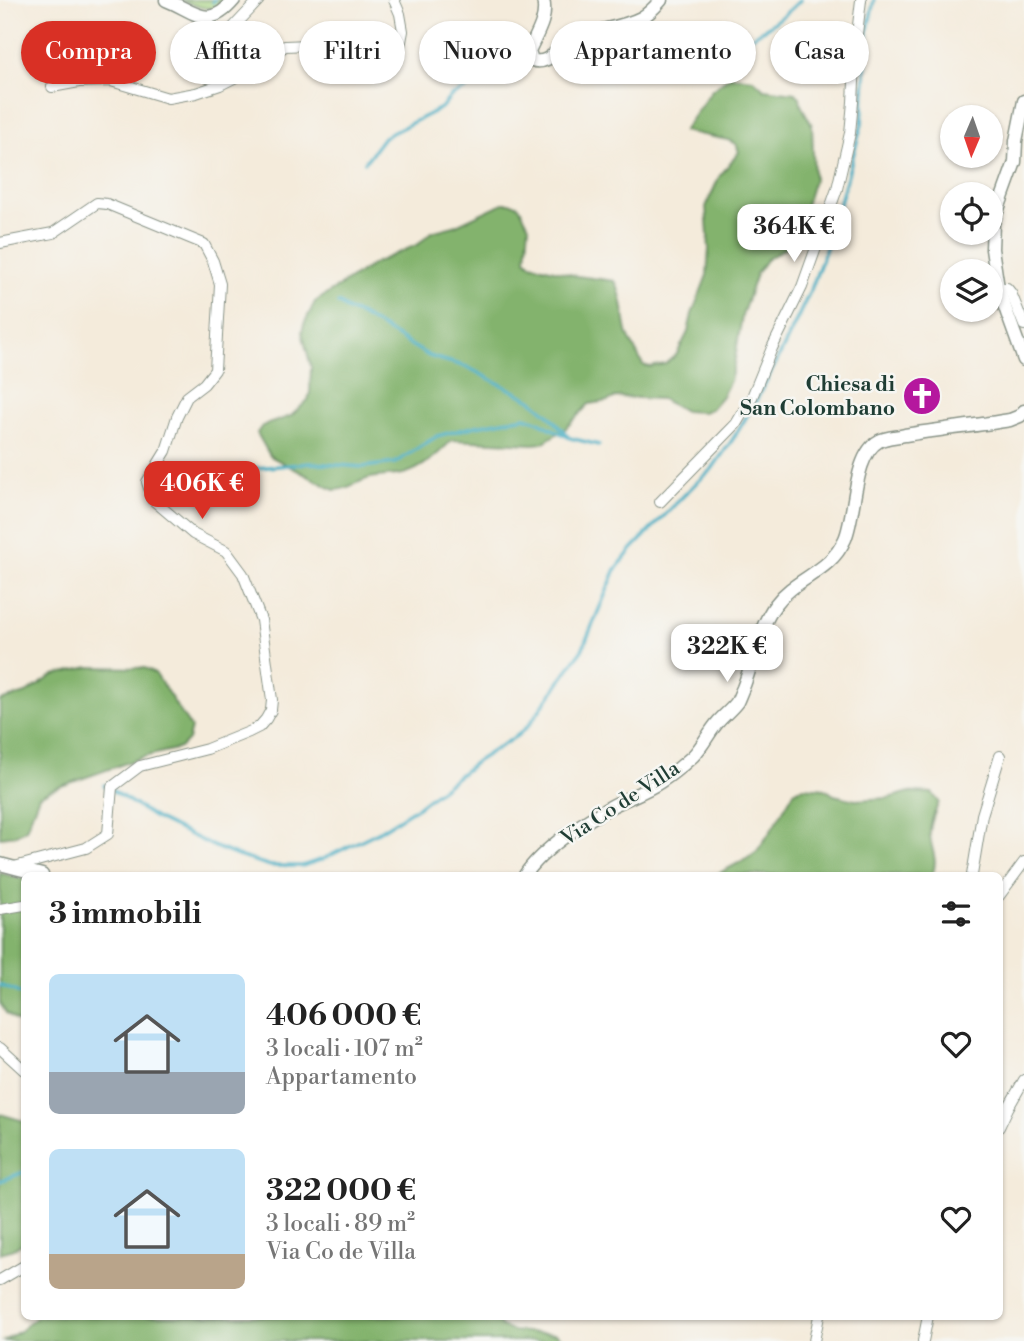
<!DOCTYPE html>
<html lang="it">
<meta charset="utf-8">
<style>
body{margin:0;font-family:"Libre Bodoni",serif;background:#f6f6f6;color:#222;height:100vh;display:flex;flex-direction:column;font-size:26px;white-space:nowrap}
*{box-sizing:border-box;margin:0}
p{font-size:23px;color:#767676}
.icon{flex:none;width:38px;height:38px;fill:none;stroke:currentColor;stroke-width:2;stroke-linecap:round;stroke-linejoin:round}
.map{position:relative;flex:1;overflow:hidden}
.details{position:absolute;left:21px;top:872px;width:982px;height:448px;display:flex;flex-direction:column;background:#fff;border-radius:10px;box-shadow:0 2px 5px #0004}
.details>*{flex:none}
.top-card{position:absolute;left:21px;top:21px;width:984px;height:63px;display:flex;gap:14px}
.needle{width:46px;rotate:182deg}
.tools{position:absolute;left:940px;top:105px;display:grid;gap:14px}
.tools a{display:grid;place-items:center;width:63px;height:63px;border-radius:50%;background:#fff;box-shadow:0 2px 5px #0004;font-size:35px}
.price{position:absolute;translate:-50% -60px;padding:0 16px;border-radius:14px;background:#fff;color:#222;font-size:23px;line-height:46px;filter:drop-shadow(0 2px 4px #0008)}
.price::after{content:'';position:absolute;left:50%;top:42px;width:21px;height:16px;margin-left:-10px;background:inherit;clip-path:polygon(0 0,100% 0,50% 100%)}
.price.current{background:#d93025;color:#fff}
ul{padding:0;list-style:none}
li{display:flex;align-items:center;gap:21px;height:175px;padding:0 28px}
li span{display:grid;place-items:center;flex:none;width:196px;height:140px;border-radius:10px;color:#555}
li>.icon{margin-inline-start:auto}
span .icon{width:84px;height:84px;fill:#fffc;stroke-width:1}
li b{font-size:30px}
h2{display:flex;justify-content:space-between;align-items:center;height:84px;padding:0 28px;font-size:30px}
.chip{padding:0 24px;border-radius:32px;background:#fff;box-shadow:0 2px 5px #0004;font-size:24px;line-height:63px}
.chip.current{background:#d93025;color:#fff}
.map>svg:first-child{display:block}
</style>
<div class="map">
<svg width="1024" height="1341" viewBox="0 0 1024 1341">
<rect width="100%" height="100%" fill="#f6f6f2"/>
<filter id="ink" filterUnits="userSpaceOnUse"><feTurbulence type="fractalNoise" baseFrequency=".0143" numOctaves="2"/><feDisplacementMap in="SourceGraphic" scale="14" xChannelSelector="R" yChannelSelector="G"/><feConvolveMatrix kernelMatrix="1 2 1 2 8 2 1 2 1" color-interpolation-filters="sRGB"/></filter>
<filter id="wash" filterUnits="userSpaceOnUse"><feTurbulence type="fractalNoise" baseFrequency=".00686" numOctaves="4" result="noise"/><feDisplacementMap in="SourceGraphic" scale="28" xChannelSelector="R" yChannelSelector="G"/><feGaussianBlur stdDeviation="1.57" result="paint"/><feColorMatrix in="noise" values="0 0 0 0 0 0 0 0 0 0 0 0 0 0 0 0 0 1.4 0 .05"/><feComposite in="paint" operator="in"/></filter>
<g filter="url(#wash)">
<rect width="100%" height="100%" fill="#f4ebdb"/>
<path fill="#a4d17e" stroke="#628759" stroke-width="2" d="M181,0H231C212,13 202,9 181,0Z"/>
<path fill="#83b36d" stroke="#517850" stroke-width="2" d="M730,76L753,79L764,89L795,93L800,97L801,105L812,125L814,179L795,241L766,260L756,274L742,316L734,365L730,381L722,396L711,409L703,412L685,411L661,399L616,397L608,401L589,404L565,429L542,443L533,444L452,440C438,454 423,469 403,474C390,477 376,475 364,480C353,484 346,490 334,490L270,456L257,433L262,426L291,416L308,400L310,392L311,367L302,332L304,324L315,302L375,263L419,244L431,232L454,226L503,203H512L519,206L529,226L526,259L531,264L577,276L615,281C624,297 623,318 628,335C632,345 638,355 643,365L650,367L665,364L677,354L688,332L692,314L707,275L709,249L706,207L719,177L739,152L736,144L728,140L683,131L712,90Z
M89,667L145,668L155,673L191,728L188,740L180,748L143,757L50,790L39,796L26,829L16,835L0,837V701L26,693L54,675Z
M803,787L825,789L834,795L855,800L888,798L910,792L932,793L939,802C935,812 929,824 930,835C931,850 939,860 932,875H716L748,858L757,851L770,832L794,792Z
M0,873L24,879V1026L6,1013L0,1003Z
M0,1114L24,1121V1243L11,1250L0,1253Z
M37,1316H495L501,1327L512,1331L556,1334L566,1341H4L21,1330Z"/>
<g fill="none" stroke-linecap="round" stroke-linejoin="round">
<path stroke="#44adc3" stroke-width="3.5" d="M213,2L214,0
M609,69C636,69 664,70 690,65C720,60 780,22 800,0
M365,162L384,137L441,108L451,96L476,84L494,73
M338,303L348,310L361,315L429,356L467,367L531,400L548,414L567,435
M155,496L173,493L246,469L311,463L363,467L395,463L437,436L476,426L525,417L537,421L570,438L599,445
M104,785L157,819L215,847L238,856L271,866H302L323,859L378,832L418,807L477,761L518,735L529,725L582,650L616,569L632,549L693,486L712,469L733,439L756,401L780,355L812,287L831,234L862,124L868,29L874,0
M0,985L24,995
M0,1181L24,1172"/>
</g>
</g>
<g filter="url(#ink)">
<g fill="none" stroke-linecap="round" stroke-linejoin="round">
<defs>
<path id="minor" d="M204,18L217,33L227,34L259,0
M52,87L79,82L111,81L168,98L196,93L220,85L254,68L285,46L309,45L379,69L390,66L398,57L403,31L400,14L394,0
M0,243L53,233L97,203L107,204L204,244L213,261L220,284L215,370L204,384L187,397L177,417L166,451L147,482L153,500L193,534L226,551L243,574L261,620L272,700L271,710L266,719L259,727L249,732L207,749L140,766L112,787L108,834L86,848L14,867
M998,288H1007L1011,293L1024,325
M660,502L736,424L752,397L772,348L802,287L837,189L850,133L853,102L856,42L861,0
M972,875L982,815L1000,756
M999,896L1024,862
M0,909L24,905
M0,1048L24,1070
M999,1127L1008,1108L1024,1080
M0,1280L24,1266
M814,1341L819,1316
M923,1341L928,1316"/>
<path id="tertiary" d="M166,0C196,12 208,31 234,0
M543,0C548,18 536,35 529,51L532,60C549,67 559,45 573,39C594,29 620,29 641,18C649,14 655,7 661,0
M1024,101L1016,141L1015,162L993,223L992,249L998,288L1024,360
M0,864L42,875
M525,875C542,849 585,821 612,806C627,798 645,792 660,782C671,775 683,765 693,756C703,746 709,732 718,722C724,715 732,709 737,702C739,698 741,692 743,688C754,660 758,628 776,604C796,577 830,573 845,539C856,514 853,455 879,441C886,437 897,437 905,435C940,429 975,426 1010,420L1020,416L1024,411"/>
</defs>
<use href="#minor" stroke="#8a9488" stroke-width="12"/>
<use href="#tertiary" stroke="#8a9488" stroke-width="15"/>
<use href="#minor" stroke="#fff" stroke-width="10"/>
<use href="#tertiary" stroke="#fff" stroke-width="12"/>
</g>
</g>
<defs>
<symbol id="church-disc" viewBox="-11 -11 22 22"><circle r="9.5" fill="#b5179e" stroke="#f6f6f2"/><path d="M-1.2-6h2.4v3.5h3.3v2.4h-3.3V6h-2.4V-.1h-3.3v-2.4h3.3Z" fill="#fff"/></symbol>
</defs>
<g fill-rule="evenodd">
<use href="#church-disc" x="900" y="374" width="44" height="44"/>
</g>
<g text-anchor="middle" stroke-width="5" stroke-linejoin="round" paint-order="stroke">
<g font-size="21" font-weight="bold" fill="#1f3d34" stroke="#f6f6f2" text-anchor="end">
<text x="895" y="391">Chiesa di<tspan x="895" dy="24">San Colombano</tspan></text>
</g>
<g font-size="21" fill="#1f3d34" stroke="#f6f6f2">
<text transform="translate(620 803) rotate(-33)" y="7">Via Co de Villa</text>
</g>
</g>
</svg>
<div class="tools">
<a><svg class="needle" viewBox="-14 -14 28 28"><path d="M0-13l5 13h-10z" fill="#e53935"/><path d="M0 13l5-13h-10z" fill="#767676"/></svg></a>
<a><svg class="icon" aria-label="locate" viewBox="0 0 24 24"><circle cx="12" cy="12" r="6"/><path d="M12 2v4M12 18v4M2 12h4M18 12h4"/></svg></a>
<a><svg class="icon" aria-label="layers" viewBox="0 0 24 24"><path d="M12 4l9 5-9 5-9-5zM3 14l9 5 9-5"/></svg></a>
</div>
<b class="price" style="left:794px;top:264px">364K €</b>
<b class="price current" style="left:202px;top:521px">406K €</b>
<b class="price" style="left:727px;top:684px">322K €</b>
<div class="top-card">
<a class="chip current">Compra</a>
<a class="chip">Affitta</a>
<a class="chip">Filtri</a>
<a class="chip">Nuovo</a>
<a class="chip">Appartamento</a>
<a class="chip">Casa</a>
</div>
<section class="details">
<h2>3 immobili<svg class="icon" aria-label="filters" viewBox="0 0 24 24"><path d="M4 7h16M4 17h16"/><circle cx="9" cy="7" r="2"/><circle cx="15" cy="17" r="2"/></svg></h2>
<ul>
<li><span style="background:linear-gradient(#bfe0f5 70%,#9aa5b1 0)"><svg class="icon" aria-label="home" viewBox="0 0 24 24"><path d="M3 11l9-7 9 7M6 9v11h12V9"/></svg></span><div><b>406 000 €</b><p>3 locali · 107 m²</p><p>Appartamento</p></div><svg class="icon" aria-label="heart" viewBox="0 0 24 24"><path d="M12 20l-8-8c-3-5 5-10 8-4 3-6 11-1 8 4z"/></svg></li>
<li><span style="background:linear-gradient(#bfe0f5 75%,#b9a48a 0)"><svg class="icon" aria-label="home" viewBox="0 0 24 24"><path d="M3 11l9-7 9 7M6 9v11h12V9"/></svg></span><div><b>322 000 €</b><p>3 locali · 89 m²</p><p>Via Co de Villa</p></div><svg class="icon" aria-label="heart" viewBox="0 0 24 24"><path d="M12 20l-8-8c-3-5 5-10 8-4 3-6 11-1 8 4z"/></svg></li>
</ul>
</section>
</div>
